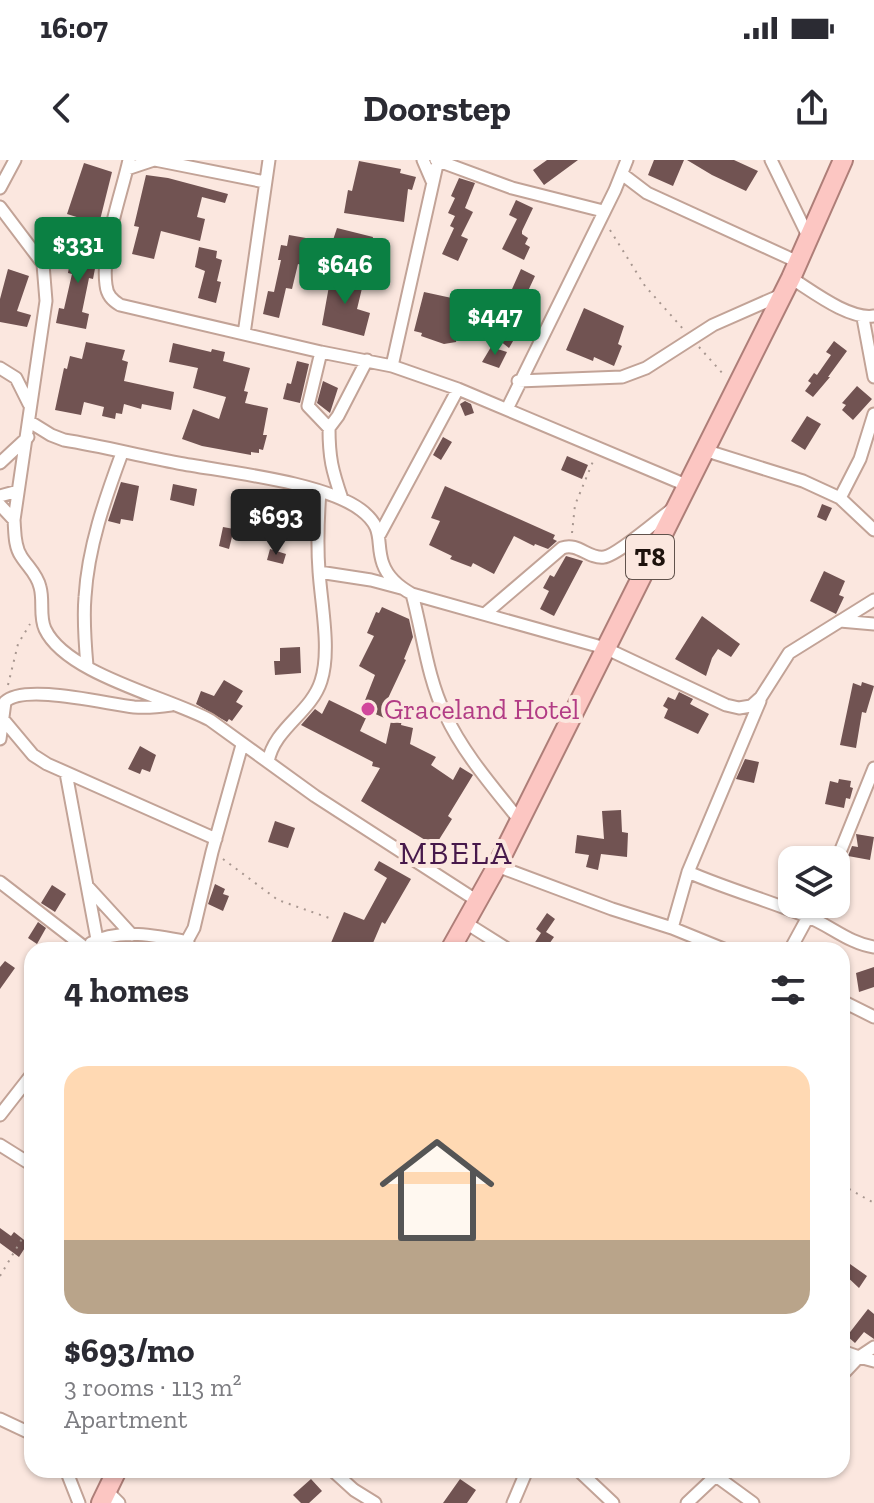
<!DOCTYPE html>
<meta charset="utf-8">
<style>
body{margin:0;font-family:"Zilla Slab",serif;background:#f2f2f3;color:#2b2b33;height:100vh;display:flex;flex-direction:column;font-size:30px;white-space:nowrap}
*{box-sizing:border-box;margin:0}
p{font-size:26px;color:#7c7c81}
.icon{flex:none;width:44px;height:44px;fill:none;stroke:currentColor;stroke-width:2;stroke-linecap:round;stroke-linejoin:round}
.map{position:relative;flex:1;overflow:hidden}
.side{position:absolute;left:24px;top:782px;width:826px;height:536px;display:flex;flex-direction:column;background:#fff;border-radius:24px;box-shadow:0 2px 6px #0004}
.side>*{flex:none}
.fabs{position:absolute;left:778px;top:686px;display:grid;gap:16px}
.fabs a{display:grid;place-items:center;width:72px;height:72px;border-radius:16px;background:#fff;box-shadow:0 2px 6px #0004;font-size:40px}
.price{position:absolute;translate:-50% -68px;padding:0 18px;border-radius:8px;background:#0b8043;color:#fff;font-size:26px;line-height:52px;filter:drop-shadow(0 2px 4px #0008)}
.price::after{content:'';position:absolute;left:50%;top:48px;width:24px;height:18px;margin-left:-12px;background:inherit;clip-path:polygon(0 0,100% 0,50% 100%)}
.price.current{background:#222;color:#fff}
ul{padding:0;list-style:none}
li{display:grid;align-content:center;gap:16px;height:424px;padding:0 40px}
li+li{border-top:2px solid #e1e1e2}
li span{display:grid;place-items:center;height:248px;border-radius:24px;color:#555}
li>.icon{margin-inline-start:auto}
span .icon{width:144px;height:144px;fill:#fffc;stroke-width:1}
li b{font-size:34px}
h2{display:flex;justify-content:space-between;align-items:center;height:96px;padding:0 40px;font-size:34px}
.status{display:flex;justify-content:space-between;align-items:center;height:56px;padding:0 40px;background:#fff;direction:ltr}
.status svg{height:22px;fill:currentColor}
header{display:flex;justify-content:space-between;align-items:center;height:104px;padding:0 40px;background:#fff;font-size:36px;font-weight:700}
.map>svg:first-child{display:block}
</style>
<div class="status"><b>16:07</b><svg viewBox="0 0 49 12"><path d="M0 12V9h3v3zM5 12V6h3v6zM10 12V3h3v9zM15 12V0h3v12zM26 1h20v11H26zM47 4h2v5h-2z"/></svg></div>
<header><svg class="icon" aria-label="back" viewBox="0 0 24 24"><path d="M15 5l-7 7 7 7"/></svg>Doorstep<svg class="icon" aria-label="share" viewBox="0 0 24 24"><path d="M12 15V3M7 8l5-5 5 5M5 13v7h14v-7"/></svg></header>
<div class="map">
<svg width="874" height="1343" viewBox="0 0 874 1343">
<rect width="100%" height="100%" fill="#fbe7df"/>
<path fill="#715352" d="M547,0H578L544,25L533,10Z
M654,0H684L673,26L648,15Z
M687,0H734L758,11L746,31L712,15Z
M359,1L401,9L400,13L416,17L412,30L408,29L404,62L344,53L348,30L352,31Z
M84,3L112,12L99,64L67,54Z
M146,15L168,18L228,34L225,43L202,37L197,57L205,59L200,81L161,71L154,99L132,94L139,67L134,66Z
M459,18L475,23L465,48L473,52L461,76L468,79L458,101L442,94L454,68L450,66L455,56L448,53L455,38L451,36Z
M516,40L533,48L522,71V74L528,78L525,84L530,87L524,100L502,89L517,59L509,55Z
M337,68L373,77L371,88L333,80Z
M289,75L334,83L329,107L306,102L305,106L298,104L292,129L286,128L279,158L263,154L268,131L274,132L281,100H278L281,85L287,86Z
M67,84L99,88L93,119L89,118L82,152L89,154L86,169L56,163L59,148L64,149L72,114L68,113L71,95L65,94Z
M199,87L217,91L216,98L222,100L217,121L221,122L216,143L198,138L205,111L195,107Z
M8,109L29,116L17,151L31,155L27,167L0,162V139Z
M521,109L535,116L522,144L508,138Z
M331,115L364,120L357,149L370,153L364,176L322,165Z
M464,131L486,146L482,155L465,150L456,182L444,184L421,176L422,173L414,171L424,132L461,140Z
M584,148L624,166L618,184L622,186L614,206L594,197L593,201L566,190Z
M501,157L520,169L509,188L490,173Z
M834,181L847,191L828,217H830L813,237L805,231L811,223L808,221L814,213L817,215L831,195L826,192Z
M86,182L125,190L122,200L128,202L124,221L174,232L171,250L142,244L141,249L124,244L122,254L116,253L115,259L102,256L104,247L84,242L81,255L55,250L64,208L67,209L70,196L82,199Z
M173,183L211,192L212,189L225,192L223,201L250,208L244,231L248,232L245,243L268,248L263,275H267L263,290L259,289V293L251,292V295L202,286L182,279L193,249L219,259L226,237L193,228L198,208L169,202Z
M491,187L507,192L499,208L482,202Z
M297,201L309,204L300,243L283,239L287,223L291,224Z
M323,221L338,228L330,253L317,243Z
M857,226L872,239L853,260L842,250L846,245L842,243Z
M465,241L471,244L474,253L465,256L460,244Z
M807,256L821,264L805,290L791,281Z
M443,277L452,282L441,300L433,295Z
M567,296L588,305L582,319L561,310Z
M121,322L139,326L133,361L121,359L120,364L108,361Z
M173,324L197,329L194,346L170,340Z
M445,326L555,375L553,379L557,381L548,389L535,384L534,386L514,376L494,414L473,403L471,407L450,399L452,396L429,385L440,361L431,358Z
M822,344L832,348L826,361L817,357Z
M223,367L234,369L229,389L219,386Z
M270,389L286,394L283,404L267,400Z
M566,396L583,401L554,456L540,449L549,431L543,428L550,415L554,417Z
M824,411L845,421L839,435L844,437L836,454L810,441Z
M382,447L409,459L413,477L404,499L406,500L383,549L403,553L401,565L413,568L410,584L436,597L431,605L453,620L460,607L473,615L448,656L452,659L435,686L361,641L380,608L372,606L373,602L301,565L315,549L322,554L329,540L366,558L360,571L386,584L391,561L362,548L375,515L359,506L374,476L367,473L376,452L379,453Z
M702,456L740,484L731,497L718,489L712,498L706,516L675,499Z
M300,487L301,513L275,515L274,501H280V488Z
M224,520L243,531L236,542L243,546L232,561L229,559L227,562L196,544L201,531L214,536Z
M862,522L874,526L866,553L862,552L856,588L840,585L853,523L861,526Z
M679,532L693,539L690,544L709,554L698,574L664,558L668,549L663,546L668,537L675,540Z
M140,586L156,595L150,612L142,609L140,614L128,609Z
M745,599L759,602L754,623L736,619Z
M839,619L851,621L850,627L853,628L850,639L846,638L844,648L825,644L830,621L838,623Z
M621,650L622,672L628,673L627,697L601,694L598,710L586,707L589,695L575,693L577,675L604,679L602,651Z
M275,661L295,668L288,688L268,682Z
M856,674L874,677L870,700L848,696L852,686L858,687Z
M379,701L411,719L385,764L382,762L370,790H328L344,752L364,760L387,718L374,710Z
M215,724L225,729L223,734L229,736L223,751L208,744Z
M52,725L66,734L55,752L41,743Z
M547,753L555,759L546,772L554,777L545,790H530L541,773L536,769Z
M38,762L46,768L37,784L28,778Z
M5,801L15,808L0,829V807Z
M874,807V827L859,832L856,813Z
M0,1068L11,1076L14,1072L28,1083L19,1097L0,1083Z
M850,1104L867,1116L859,1128L843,1113Z
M868,1149L874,1154V1179L864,1172L855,1183L847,1176Z
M311,1319L322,1331L309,1343H301L293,1335Z
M460,1319L476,1330L467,1343H443Z"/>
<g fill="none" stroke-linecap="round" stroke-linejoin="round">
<defs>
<path id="minor" d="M129,0C121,36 101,89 106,125C107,135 112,140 120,145L321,192L392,206L458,229L686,325
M155,0L265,22
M423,0L432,21
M436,0L512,28L603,51
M771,0L809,78
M127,9L154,0
M622,14L647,33L798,102
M0,28L15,0
M0,47L43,104L46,141L14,360C15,371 14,386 21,396C27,406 37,414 40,427C44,441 39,456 45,469C66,514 167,537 210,560L315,636L479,742
M791,118C812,131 849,160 874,156
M863,158L874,217
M244,174L269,0
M321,192L308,246L329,268C329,298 332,310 342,339
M392,206L438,0
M0,208L16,218L29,244
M518,221L622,217L646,208L713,165L781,135
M507,249L615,30L627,0
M30,262L51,275L64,280C102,286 140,296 178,303C226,312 324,322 361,350C386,369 375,382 383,404C388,418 401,428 412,434L605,488L726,545L739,548L751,546L761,537L789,493L874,440
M329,268L338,256L367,200
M704,290L803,321L840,338L874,370
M0,303L28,277
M0,336L18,331
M840,338L860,299L874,254
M0,345L14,360
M380,374L458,229
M319,412L371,420L401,428
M412,434C423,474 427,517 445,554C463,593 493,627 520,661
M486,453L562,388C578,382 588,399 604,397C616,396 659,359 671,350
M840,461L874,464
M87,506C85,483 83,460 85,437C88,387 105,339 122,293
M2,558L33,595L47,604L216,679
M0,579L5,542C24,523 106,544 134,547C146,548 158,547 171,545
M268,602C274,568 311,553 321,521C331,491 321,443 319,411C317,385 318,358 320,331
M66,613L99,790
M836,702L874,608
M497,706L612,749L672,768L726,790
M688,712C727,729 767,740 806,756C830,765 848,783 874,787
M0,722L88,790
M89,728L132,775
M466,763L509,790
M672,768L688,712L760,541
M91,783C119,768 158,776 188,782
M182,790L194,768L212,692L242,585
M790,790L815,744
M842,841L874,857
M0,955L32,914
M0,985L32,1005
M842,1191L859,1197L874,1187
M842,1215L859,1197L874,1201
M0,1259L32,1274
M66,1310L79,1343
M332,1310L354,1330L375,1343
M578,1310L613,1343
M716,1316L753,1343
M107,1331L119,1343
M513,1343L527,1310
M687,1343L722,1310"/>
<path id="trunk" d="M450,790L497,706L791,118L843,0
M101,1343L117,1310"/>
</defs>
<use href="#minor" stroke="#c2a397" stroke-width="15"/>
<use href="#trunk" stroke="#ae7e78" stroke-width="22"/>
<path stroke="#a89790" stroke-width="2" stroke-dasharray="2 6" stroke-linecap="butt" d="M610,70L645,126L684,170
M699,187L724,215
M572,373L575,345L594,299
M8,525L18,484L30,464
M223,699L278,740L332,759
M842,1025L874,1043
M0,1116L32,1062"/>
<use href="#minor" stroke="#fff" stroke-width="11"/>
<use href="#trunk" stroke="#fcc6c2" stroke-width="18"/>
</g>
<circle fill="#d1479c" stroke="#fbe7df" stroke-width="3" cx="368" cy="549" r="8"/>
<g text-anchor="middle" stroke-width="8" stroke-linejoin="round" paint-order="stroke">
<rect fill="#fbe7df" stroke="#60524c" stroke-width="2" x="626" y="375" width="48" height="44" rx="6"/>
<g font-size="26" font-weight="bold" fill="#1d120d">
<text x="650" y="406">T8</text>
</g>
<g font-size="28" fill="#b23c85" stroke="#fbe7df" text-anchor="start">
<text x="384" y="559">Graceland Hotel</text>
</g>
<g font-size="32" letter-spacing="2" fill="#47194b" stroke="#fbe7df">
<text x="456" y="704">MBELA</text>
</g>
</g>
</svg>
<div class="fabs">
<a><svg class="icon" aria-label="layers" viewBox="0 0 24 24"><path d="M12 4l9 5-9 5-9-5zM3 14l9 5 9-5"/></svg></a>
</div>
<b class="price" style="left:78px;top:125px">$331</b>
<b class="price" style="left:345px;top:146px">$646</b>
<b class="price" style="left:495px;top:197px">$447</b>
<b class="price current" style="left:276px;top:397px">$693</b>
<section class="side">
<h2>4 homes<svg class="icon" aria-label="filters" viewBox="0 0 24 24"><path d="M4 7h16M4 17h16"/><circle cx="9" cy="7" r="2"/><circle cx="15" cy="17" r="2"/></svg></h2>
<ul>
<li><span style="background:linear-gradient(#ffd9b3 70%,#b9a48a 0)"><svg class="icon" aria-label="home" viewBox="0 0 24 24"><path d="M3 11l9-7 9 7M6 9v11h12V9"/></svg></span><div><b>$693/mo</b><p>3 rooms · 113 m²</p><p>Apartment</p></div></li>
</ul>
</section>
</div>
